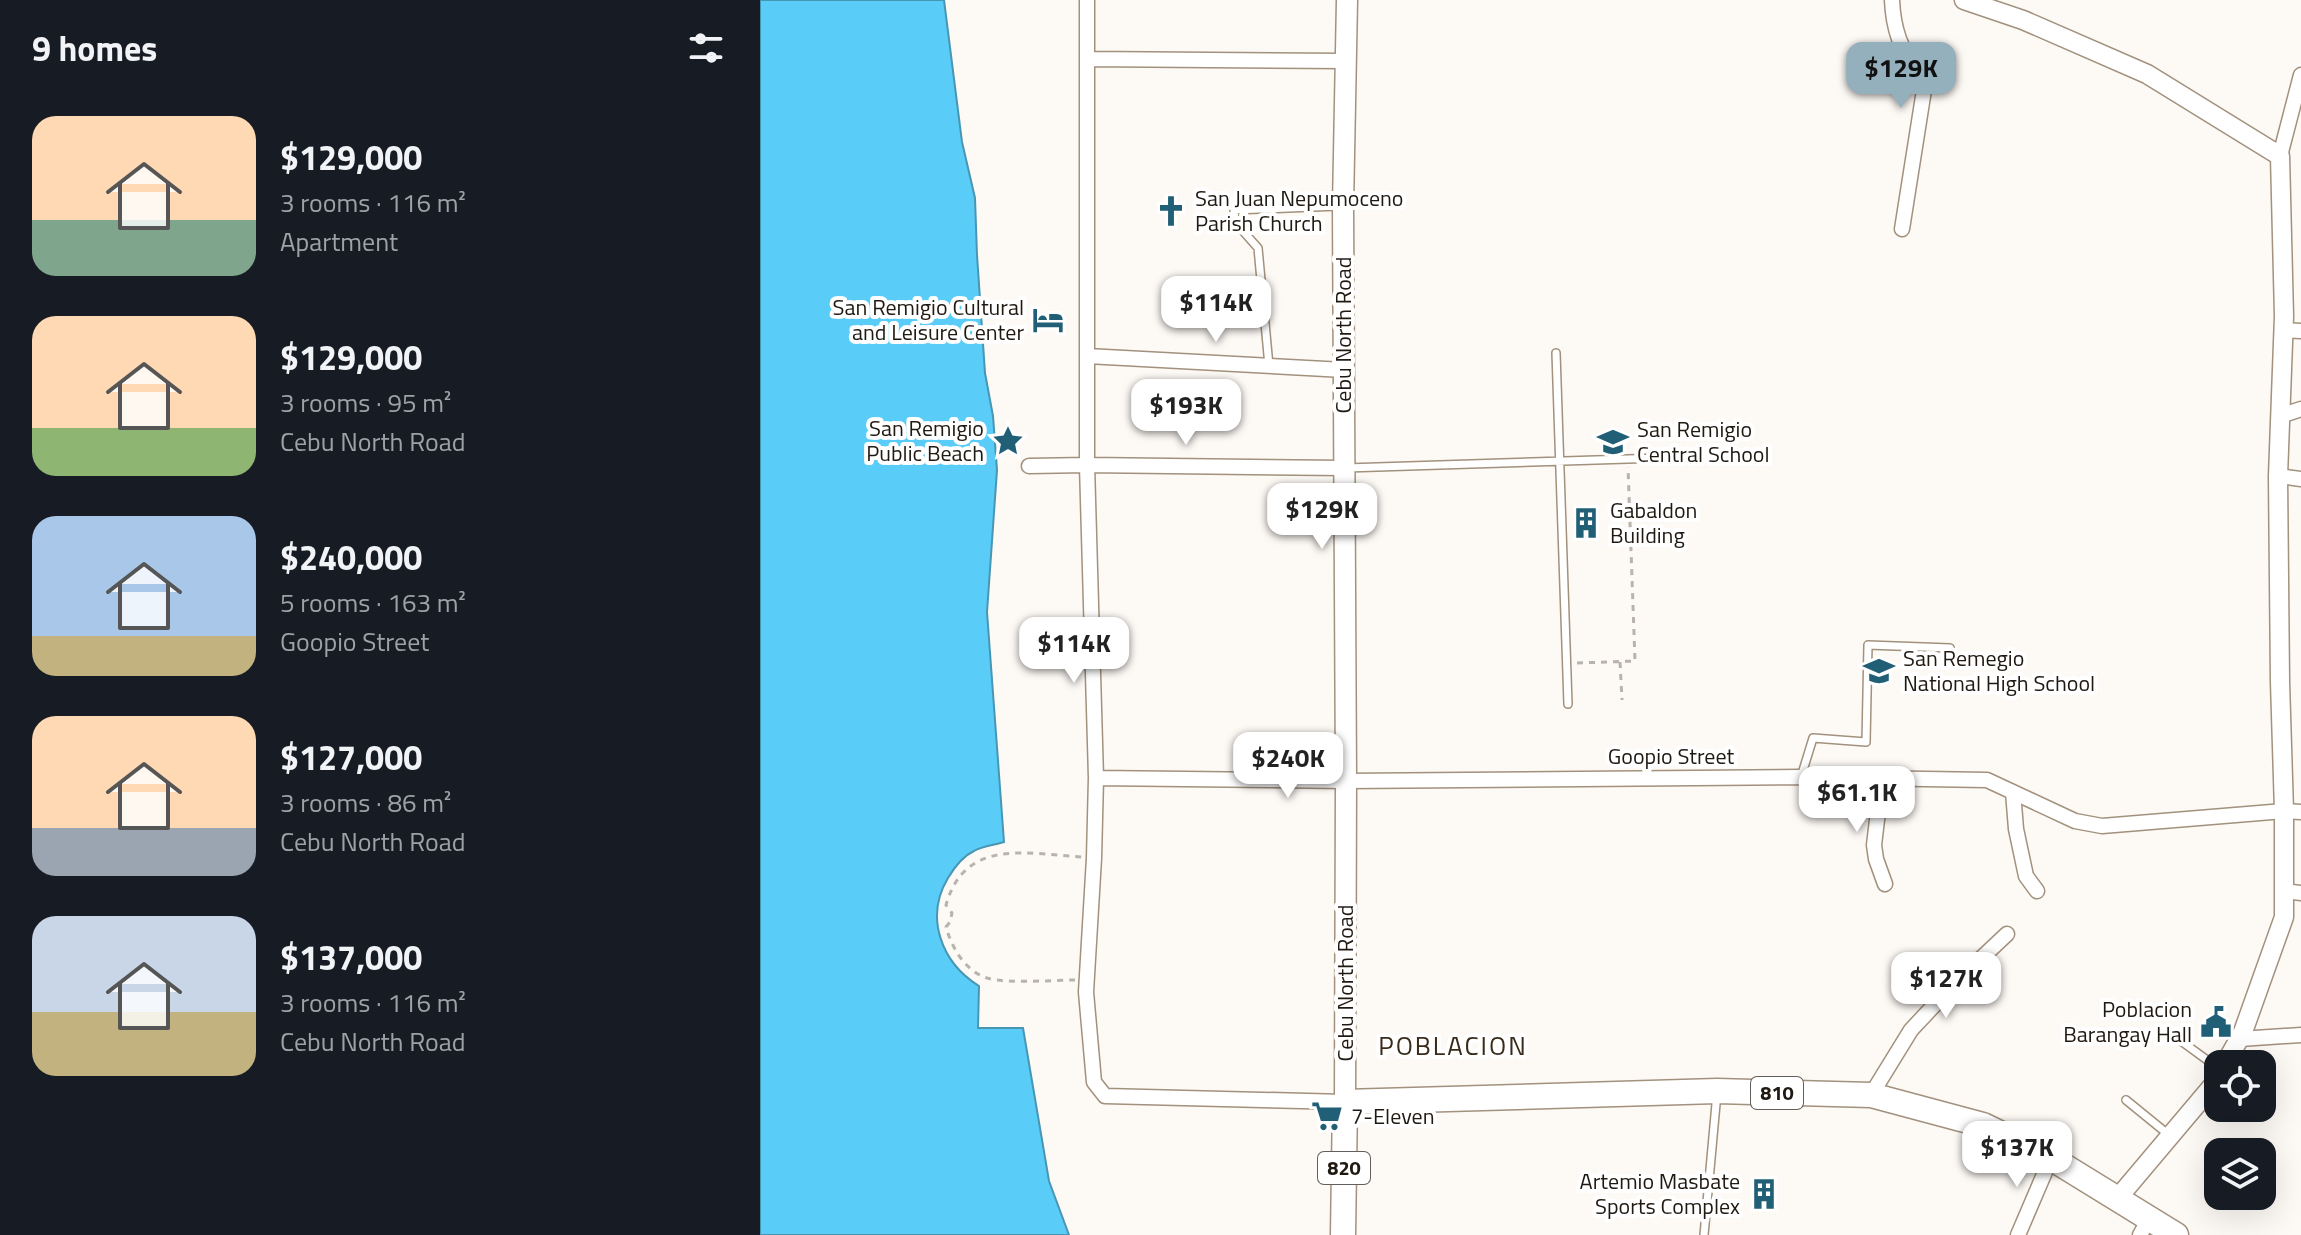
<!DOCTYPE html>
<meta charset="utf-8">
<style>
body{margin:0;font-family:"Titillium Web",sans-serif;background:#20242c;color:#f1f3f6;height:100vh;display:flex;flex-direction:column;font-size:30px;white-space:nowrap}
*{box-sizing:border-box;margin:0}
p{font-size:26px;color:#9ea1a6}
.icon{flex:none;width:44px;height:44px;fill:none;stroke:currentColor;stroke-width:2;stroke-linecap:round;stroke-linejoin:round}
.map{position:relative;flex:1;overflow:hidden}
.sheet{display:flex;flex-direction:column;background:#171b24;width:760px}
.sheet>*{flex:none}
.fabs{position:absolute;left:1444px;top:1050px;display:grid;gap:16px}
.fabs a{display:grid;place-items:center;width:72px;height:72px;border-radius:16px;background:#171b24;box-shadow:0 8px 32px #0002;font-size:40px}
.price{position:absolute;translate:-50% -68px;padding:0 18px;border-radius:16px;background:#fff;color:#222;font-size:26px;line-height:52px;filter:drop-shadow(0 2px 4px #0008)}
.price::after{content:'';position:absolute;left:50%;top:48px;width:24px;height:18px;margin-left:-12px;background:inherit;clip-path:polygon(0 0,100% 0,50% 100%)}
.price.on{background:#93b0bc;color:#111}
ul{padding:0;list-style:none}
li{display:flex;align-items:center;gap:24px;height:200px;padding:0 32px}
li span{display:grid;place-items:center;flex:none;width:224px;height:160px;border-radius:24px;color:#555}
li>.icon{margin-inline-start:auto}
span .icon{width:96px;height:96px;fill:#fffc;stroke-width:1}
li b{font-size:34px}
h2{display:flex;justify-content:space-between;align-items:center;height:96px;padding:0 32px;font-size:34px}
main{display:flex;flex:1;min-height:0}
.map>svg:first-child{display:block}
</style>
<main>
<section class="sheet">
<h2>9 homes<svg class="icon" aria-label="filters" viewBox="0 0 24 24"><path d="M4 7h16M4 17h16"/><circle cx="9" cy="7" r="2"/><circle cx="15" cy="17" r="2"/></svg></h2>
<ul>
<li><span style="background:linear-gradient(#ffd9b3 65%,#7fa58c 0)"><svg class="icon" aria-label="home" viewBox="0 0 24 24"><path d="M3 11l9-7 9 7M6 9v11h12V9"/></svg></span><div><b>$129,000</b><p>3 rooms · 116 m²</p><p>Apartment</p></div></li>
<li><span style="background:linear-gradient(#ffd9b3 70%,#8fb573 0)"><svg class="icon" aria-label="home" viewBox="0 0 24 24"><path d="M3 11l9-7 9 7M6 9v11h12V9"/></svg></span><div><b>$129,000</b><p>3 rooms · 95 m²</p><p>Cebu North Road</p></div></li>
<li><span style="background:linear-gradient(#a9c7e8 75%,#c2b280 0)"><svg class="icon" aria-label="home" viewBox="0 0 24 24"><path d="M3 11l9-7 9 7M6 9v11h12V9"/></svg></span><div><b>$240,000</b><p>5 rooms · 163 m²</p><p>Goopio Street</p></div></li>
<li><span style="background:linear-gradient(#ffd9b3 70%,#9aa5b1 0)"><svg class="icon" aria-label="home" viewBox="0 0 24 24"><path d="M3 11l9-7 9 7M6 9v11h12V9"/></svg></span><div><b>$127,000</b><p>3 rooms · 86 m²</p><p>Cebu North Road</p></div></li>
<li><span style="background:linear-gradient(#c9d6e8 60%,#c2b280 0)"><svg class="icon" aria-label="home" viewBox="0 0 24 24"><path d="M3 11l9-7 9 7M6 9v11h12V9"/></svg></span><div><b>$137,000</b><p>3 rooms · 116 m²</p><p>Cebu North Road</p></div></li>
</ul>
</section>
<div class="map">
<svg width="1541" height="1235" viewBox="0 0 1541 1235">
<rect width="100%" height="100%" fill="#fdf9f5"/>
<path fill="#5accf8" stroke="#4996b3" stroke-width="2" d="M0,0H184L202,142L215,198L217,255L225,373L233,416L237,470L227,612L244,842C235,845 222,846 214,851C203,856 194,868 188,878C164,918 182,963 219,986L218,1028H263L289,1181L309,1235H0Z"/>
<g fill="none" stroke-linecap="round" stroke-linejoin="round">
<defs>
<path id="service" d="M796,353L808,704
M509,366L498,248L475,222L474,210L579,206
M586,468L900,458
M1041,777L1053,738L1106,742L1108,645L1190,648
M1421,1041L1458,1068
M1366,1100L1409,1135
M944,1235L957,1093"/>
<path id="minor" d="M327,0V465L336,778L334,858L326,992L334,1082L345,1096L585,1102
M1132,0C1133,25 1140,55 1161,71L1164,90L1142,229
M327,59L586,61
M1520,156L1541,75
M1523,330L1541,331
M327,356L584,370
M1520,416L1541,409
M269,466L327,465L584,468
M1518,476L1541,479
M336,778L586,781L1041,777L1227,780L1315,821L1342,826L1524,811L1541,812
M1122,778L1114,845L1116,859L1125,884
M1253,792L1256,829L1266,876L1277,891
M1524,891L1541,893
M1480,1039L1541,1035
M1111,1095L1151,1030L1196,982L1247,934
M1258,1235L1291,1158
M1380,1235L1389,1219"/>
<path id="tertiary" d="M1204,0L1263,20L1387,74L1520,156L1524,316L1518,476L1520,682L1524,811V917L1483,1032L1465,1064
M1357,1199L1454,1084L1458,1077"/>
<path id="secondary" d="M585,1102L586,781L583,206L587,0"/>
<path id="trunk" d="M583,1235L585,1102L957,1091L1111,1095L1223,1125L1291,1158L1416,1235"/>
</defs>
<use href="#service" stroke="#a2917d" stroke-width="10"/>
<use href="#minor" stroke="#a2917d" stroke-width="17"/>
<use href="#tertiary" stroke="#a2917d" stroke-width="21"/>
<use href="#secondary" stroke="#a2917d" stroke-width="23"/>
<use href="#trunk" stroke="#a2917d" stroke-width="27"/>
<path stroke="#b8b3ae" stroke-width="3" stroke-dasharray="6 6" stroke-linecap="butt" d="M860,662L862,700
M817,663L875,661L868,467
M315,980C294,980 246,984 227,978C205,971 192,948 186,927L190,922L192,913L186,905C205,837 268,854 322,857"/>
<use href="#service" stroke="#fff" stroke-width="7"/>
<use href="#minor" stroke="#fff" stroke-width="14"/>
<use href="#tertiary" stroke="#fff" stroke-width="18"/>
<use href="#secondary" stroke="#fff" stroke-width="20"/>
<use href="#trunk" stroke="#fff" stroke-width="24"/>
</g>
<defs>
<symbol id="church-bare" viewBox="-9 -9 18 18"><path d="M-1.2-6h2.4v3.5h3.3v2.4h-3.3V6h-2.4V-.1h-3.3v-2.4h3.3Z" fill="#215f76" stroke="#fff" stroke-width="2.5" paint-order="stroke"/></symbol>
<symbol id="hotel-bare" viewBox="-9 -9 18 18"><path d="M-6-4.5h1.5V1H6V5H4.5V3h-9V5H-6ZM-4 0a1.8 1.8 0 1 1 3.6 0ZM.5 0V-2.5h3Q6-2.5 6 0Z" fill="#215f76" stroke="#fff" stroke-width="2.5" paint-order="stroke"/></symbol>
<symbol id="sight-bare" viewBox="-9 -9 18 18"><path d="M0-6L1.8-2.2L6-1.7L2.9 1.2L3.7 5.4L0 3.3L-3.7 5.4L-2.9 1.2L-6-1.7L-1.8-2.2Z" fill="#215f76" stroke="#fff" stroke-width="2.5" paint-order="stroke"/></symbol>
<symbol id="school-bare" viewBox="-9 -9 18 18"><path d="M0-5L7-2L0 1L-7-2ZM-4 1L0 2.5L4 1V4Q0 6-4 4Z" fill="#215f76" stroke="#fff" stroke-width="2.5" paint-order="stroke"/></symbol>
<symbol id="building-bare" viewBox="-9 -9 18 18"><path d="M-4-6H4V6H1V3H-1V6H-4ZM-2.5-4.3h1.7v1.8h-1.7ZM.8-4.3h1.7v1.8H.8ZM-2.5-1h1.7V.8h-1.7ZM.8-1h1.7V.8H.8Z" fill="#215f76" stroke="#fff" stroke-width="2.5" paint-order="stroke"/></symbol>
<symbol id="civic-bare" viewBox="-9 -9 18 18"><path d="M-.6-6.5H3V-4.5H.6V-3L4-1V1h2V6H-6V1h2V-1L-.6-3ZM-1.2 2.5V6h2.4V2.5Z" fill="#215f76" stroke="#fff" stroke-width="2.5" paint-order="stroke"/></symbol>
<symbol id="supermarket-bare" viewBox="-9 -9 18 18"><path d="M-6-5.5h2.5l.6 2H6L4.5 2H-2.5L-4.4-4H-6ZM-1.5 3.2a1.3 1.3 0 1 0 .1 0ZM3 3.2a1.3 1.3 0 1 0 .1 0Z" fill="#215f76" stroke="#fff" stroke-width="2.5" paint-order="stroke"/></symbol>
</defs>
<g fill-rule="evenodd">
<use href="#church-bare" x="389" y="189" width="44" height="44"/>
<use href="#hotel-bare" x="266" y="298" width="44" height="44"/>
<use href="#sight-bare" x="226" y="419" width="44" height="44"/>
<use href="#school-bare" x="831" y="420" width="44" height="44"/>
<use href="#building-bare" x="804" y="501" width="44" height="44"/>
<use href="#school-bare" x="1097" y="649" width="44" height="44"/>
<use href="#civic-bare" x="1434" y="1000" width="44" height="44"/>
<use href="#supermarket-bare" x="545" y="1094" width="44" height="44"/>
<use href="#building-bare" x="982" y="1172" width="44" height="44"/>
</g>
<g text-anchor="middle" stroke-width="8" stroke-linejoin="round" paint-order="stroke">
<g fill="#fff" stroke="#635e59" stroke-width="2">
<rect x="991" y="1077" width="52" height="32" rx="6"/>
<rect x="558" y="1152" width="52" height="32" rx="6"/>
</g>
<g font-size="20" font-weight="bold" fill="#201912">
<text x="1017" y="1100">810</text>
<text x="584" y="1175">820</text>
</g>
<g font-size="22" fill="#201912" stroke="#fff" text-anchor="start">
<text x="435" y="206">San Juan Nepumoceno<tspan x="435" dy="25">Parish Church</tspan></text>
<text x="264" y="315" text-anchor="end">San Remigio Cultural<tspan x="264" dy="25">and Leisure Center</tspan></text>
<text x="224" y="436" text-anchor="end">San Remigio<tspan x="224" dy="25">Public Beach</tspan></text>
<text x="877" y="437">San Remigio<tspan x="877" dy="25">Central School</tspan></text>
<text x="850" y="518">Gabaldon<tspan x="850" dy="25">Building</tspan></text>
<text x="1143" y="666">San Remegio<tspan x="1143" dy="25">National High School</tspan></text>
<text x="1432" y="1017" text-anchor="end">Poblacion<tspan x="1432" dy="25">Barangay Hall</tspan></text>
<text x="591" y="1124">7-Eleven</text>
<text x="980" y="1189" text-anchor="end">Artemio Masbate<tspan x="980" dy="25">Sports Complex</tspan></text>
</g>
<g font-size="22" fill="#201912" stroke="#fff">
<text transform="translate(583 335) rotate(-90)" y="8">Cebu North Road</text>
<text x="911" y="764">Goopio Street</text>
<text transform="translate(585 983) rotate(-90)" y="8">Cebu North Road</text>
</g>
<g font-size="26" letter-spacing="2" fill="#392b1a" stroke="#fff">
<text x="693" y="1055">POBLACION</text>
</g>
</g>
</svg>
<div class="fabs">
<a><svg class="icon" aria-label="locate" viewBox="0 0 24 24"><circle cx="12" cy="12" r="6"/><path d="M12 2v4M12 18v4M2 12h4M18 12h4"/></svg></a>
<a><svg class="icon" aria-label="layers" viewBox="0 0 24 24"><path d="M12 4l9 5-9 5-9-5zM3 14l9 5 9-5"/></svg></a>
</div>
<b class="price on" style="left:1141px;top:110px">$129K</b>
<b class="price" style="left:456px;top:344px">$114K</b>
<b class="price" style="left:426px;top:447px">$193K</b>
<b class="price" style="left:562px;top:551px">$129K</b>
<b class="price" style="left:314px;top:685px">$114K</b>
<b class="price" style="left:528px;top:800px">$240K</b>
<b class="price" style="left:1097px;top:834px">$61.1K</b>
<b class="price" style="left:1186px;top:1020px">$127K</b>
<b class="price" style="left:1257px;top:1189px">$137K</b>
</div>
</main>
